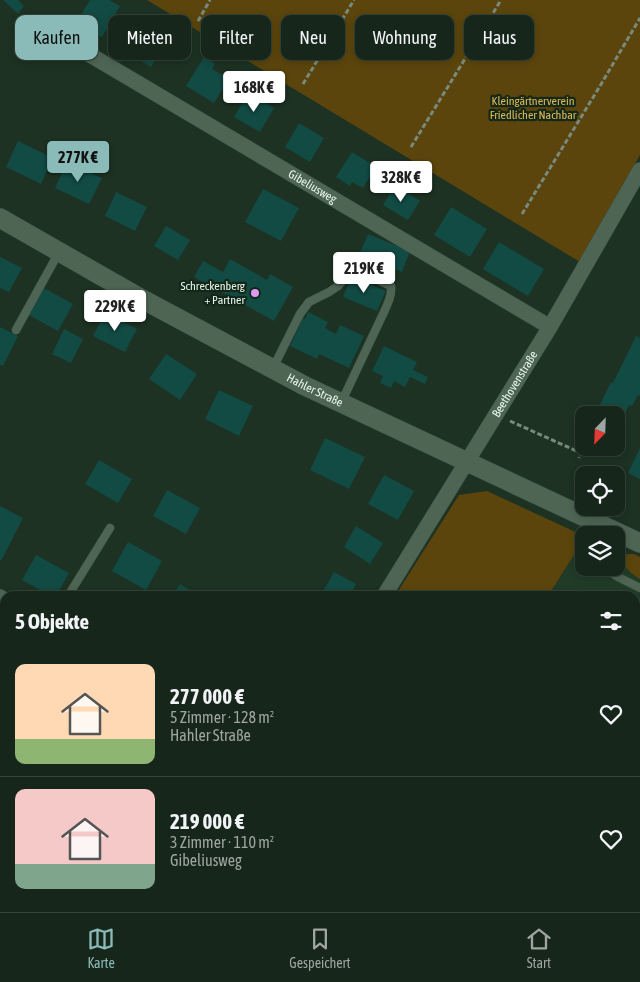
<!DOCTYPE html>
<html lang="de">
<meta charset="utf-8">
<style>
body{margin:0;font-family:"Asap Condensed",sans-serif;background:#233227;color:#f1f3f6;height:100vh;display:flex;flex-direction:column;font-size:19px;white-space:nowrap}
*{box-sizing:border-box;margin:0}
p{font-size:16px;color:#9ea5a2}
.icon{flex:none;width:28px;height:28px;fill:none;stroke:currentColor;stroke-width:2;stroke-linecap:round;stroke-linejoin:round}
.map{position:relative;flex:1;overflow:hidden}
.details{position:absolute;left:0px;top:591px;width:640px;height:321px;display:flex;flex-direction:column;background:#16261a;border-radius:15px 15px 0 0;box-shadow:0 2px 8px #0003,0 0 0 1px #354339}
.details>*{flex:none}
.banner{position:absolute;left:15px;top:15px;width:610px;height:45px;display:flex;gap:10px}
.needle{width:32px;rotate:203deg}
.controls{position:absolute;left:575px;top:406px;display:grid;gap:10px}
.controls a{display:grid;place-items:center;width:50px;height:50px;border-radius:10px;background:#16261a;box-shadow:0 2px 8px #0003,0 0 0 1px #354339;font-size:25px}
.price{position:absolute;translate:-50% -42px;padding:0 11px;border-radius:5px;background:#fff;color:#222;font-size:16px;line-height:32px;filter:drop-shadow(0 1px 2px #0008)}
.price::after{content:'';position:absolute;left:50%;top:30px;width:15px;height:11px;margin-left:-8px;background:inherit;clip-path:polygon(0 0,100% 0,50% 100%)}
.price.current{background:#8bbbb9;color:#111}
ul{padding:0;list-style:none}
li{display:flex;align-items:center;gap:15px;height:125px;padding:0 15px}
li+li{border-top:1px solid #354339}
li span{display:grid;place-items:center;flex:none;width:140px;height:100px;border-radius:10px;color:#555}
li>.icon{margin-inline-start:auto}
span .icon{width:60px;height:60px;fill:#fffc;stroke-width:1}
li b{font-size:21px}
h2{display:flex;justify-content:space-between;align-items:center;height:60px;padding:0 15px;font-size:21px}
.tag{padding:0 18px;border-radius:10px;background:#16261a;box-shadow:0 2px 8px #0003,0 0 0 1px #354339;font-size:18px;line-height:45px}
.tag.current{background:#8bbbb9;color:#111}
.tabs{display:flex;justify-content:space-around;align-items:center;height:70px;border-top:1px solid #354339;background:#16261a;font-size:14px;color:#9ea5a2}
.tabs a{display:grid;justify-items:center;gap:2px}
.tabs .current{color:#8bbbb9}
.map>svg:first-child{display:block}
</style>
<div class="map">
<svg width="640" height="912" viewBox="0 0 640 912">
<rect width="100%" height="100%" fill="#1d3223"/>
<path fill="#203c28" d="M584,539V568H616V552L640,563V912H351L353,908H635V596H548Z"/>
<path fill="#5b450c" d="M147,0H640V155L580,262Z
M487,491L584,536V539L548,596H395L459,495Z
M627,554H634L640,557V579C632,574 625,569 622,560Z
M199,908H353L351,912H196Z"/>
<path fill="#124a44" d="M3,0H18L24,6L18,14Z
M90,0H109L120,6L102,37L76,23Z
M134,27L163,45L151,67L121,49Z
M204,57L215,64L212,69L229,79L214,103L186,86Z
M248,93L274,108L260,132L234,117Z
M299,123L324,138L310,162L285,147Z
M18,141L53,158L41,184L6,167Z
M352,152L376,167L363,188L352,182L350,186L336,177Z
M67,162L102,178L89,204L55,188Z
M395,185L420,201L408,220L383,205Z
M263,189L299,208L281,241L245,222Z
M116,192L147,207L135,231L105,216Z
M451,207L487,229L470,257L434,235Z
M166,226L190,240L178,260L154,246Z
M368,234L410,251L402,272L359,255Z
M499,242L544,269L528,296L483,269Z
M0,257L22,268L9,292L0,288Z
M230,259L267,280L270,274L293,287L274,321L194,277L203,261L223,272Z
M351,277L386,291L377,311L343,297Z
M42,287L73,304L58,331L27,314Z
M308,312L328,322L325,328L336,334L340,325L364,336L349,368L319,354L317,359L290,346L303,318L305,319Z
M105,313L137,329L125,352L93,336Z
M0,327L18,336L3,366L0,365Z
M64,329L83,339L71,363L52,354Z
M636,336L640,338V396L638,395L632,406L629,405L618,429L621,430L616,440V415H595L611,382L613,383Z
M384,346L417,362L413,370L428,377L425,384L410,377L405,387L394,381L391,388L380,383L383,376L372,371Z
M166,354L197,374L180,400L149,379Z
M219,390L253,406L239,436L205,419Z
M325,438L365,457L349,489L310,470Z
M640,448V479L628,473Z
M99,460L132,479L118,503L85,484Z
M384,475L414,491L398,520L368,504Z
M167,490L200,508L186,534L153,516Z
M0,506L23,518L1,561L0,560Z
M356,526L383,543L370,564L344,547Z
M128,542L162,561L146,590L112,571Z
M36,555L69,573L56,596H51L22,580Z
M334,572L356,584L350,596H328L322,593Z
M180,584L199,596H172Z
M0,768L5,771V806L0,803Z
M635,799L640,802V912H578L571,908H635Z
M0,893L5,896V908H15L13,912H0Z"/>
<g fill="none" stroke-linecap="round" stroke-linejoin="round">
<defs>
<path id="service" d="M16,330L59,252
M273,368L300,314L309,302L329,292L338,286L352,270L360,272L391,286C392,295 388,303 384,312L341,403
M606,568L616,576L640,588
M68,596L110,528"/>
<g id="minor">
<path id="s1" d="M75,46L550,327"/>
<path id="s2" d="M384,596L550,327L640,170"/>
<path d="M0,597L5,600"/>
<path d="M186,912L189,908"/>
</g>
<g id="tertiary">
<path id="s3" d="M0,218L140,298L305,386L640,543"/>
</g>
</defs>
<use href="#service" stroke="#3c4f41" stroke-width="9"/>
<use href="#minor" stroke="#3c4f41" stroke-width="16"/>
<use href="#tertiary" stroke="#3c4f41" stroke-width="20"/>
<path stroke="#798a7d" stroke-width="3" stroke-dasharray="5 2.5" stroke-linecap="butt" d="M198,21L210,0
M303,84L354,0
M411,147L501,0
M522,214L600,86L640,18
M510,421L581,453L579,458
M635,780L640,783"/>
<use href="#service" stroke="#4e6554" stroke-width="8"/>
<use href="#minor" stroke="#4e6554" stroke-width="15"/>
<use href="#tertiary" stroke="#4e6554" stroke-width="19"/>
</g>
<circle fill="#dd99f3" stroke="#132819" stroke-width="2" cx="255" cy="293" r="5"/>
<g text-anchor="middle" stroke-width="4.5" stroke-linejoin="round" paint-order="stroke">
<g font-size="12" fill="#e3b957" stroke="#132819">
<text x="533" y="105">Kleingärtnerverein<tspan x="533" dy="14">Friedlicher Nachbar</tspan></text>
</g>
<g font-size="12" fill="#e8f5ea" stroke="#132819">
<text dy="4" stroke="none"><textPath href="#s1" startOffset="276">Gibeliusweg</textPath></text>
<text dy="4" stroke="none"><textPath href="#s2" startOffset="249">Beethovenstraße</textPath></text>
<text dy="4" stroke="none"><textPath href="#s3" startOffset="359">Hahler Straße</textPath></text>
</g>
<g font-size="12" fill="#e8f5ea" stroke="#132819" text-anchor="end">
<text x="245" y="290">Schreckenberg<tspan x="245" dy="14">+ Partner</tspan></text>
</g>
</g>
</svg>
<div class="controls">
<a><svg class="needle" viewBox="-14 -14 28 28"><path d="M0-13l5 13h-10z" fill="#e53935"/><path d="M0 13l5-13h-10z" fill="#9ea5a2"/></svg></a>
<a><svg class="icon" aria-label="locate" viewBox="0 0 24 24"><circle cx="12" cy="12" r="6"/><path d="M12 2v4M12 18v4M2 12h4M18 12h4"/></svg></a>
<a><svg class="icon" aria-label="layers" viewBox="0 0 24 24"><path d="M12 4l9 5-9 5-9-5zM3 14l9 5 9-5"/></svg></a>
</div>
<b class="price" style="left:254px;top:113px">168K €</b>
<b class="price current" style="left:78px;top:183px">277K €</b>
<b class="price" style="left:401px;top:203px">328K €</b>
<b class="price" style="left:364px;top:294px">219K €</b>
<b class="price" style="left:115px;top:332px">229K €</b>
<div class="banner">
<a class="tag current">Kaufen</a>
<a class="tag">Mieten</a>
<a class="tag">Filter</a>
<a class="tag">Neu</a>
<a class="tag">Wohnung</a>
<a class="tag">Haus</a>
</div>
<section class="details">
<h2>5 Objekte<svg class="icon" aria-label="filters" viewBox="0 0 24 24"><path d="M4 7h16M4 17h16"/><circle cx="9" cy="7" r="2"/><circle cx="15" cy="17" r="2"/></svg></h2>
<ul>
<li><span style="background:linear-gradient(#ffd9b3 75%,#8fb573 0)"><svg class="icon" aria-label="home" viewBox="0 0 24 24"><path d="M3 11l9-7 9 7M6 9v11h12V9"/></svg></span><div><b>277 000 €</b><p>5 Zimmer · 128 m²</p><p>Hahler Straße</p></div><svg class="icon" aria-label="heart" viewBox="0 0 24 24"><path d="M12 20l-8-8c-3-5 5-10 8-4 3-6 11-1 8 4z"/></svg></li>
<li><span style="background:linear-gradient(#f6c9c9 75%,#7fa58c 0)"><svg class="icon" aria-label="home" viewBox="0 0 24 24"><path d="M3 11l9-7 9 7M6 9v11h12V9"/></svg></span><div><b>219 000 €</b><p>3 Zimmer · 110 m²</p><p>Gibeliusweg</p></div><svg class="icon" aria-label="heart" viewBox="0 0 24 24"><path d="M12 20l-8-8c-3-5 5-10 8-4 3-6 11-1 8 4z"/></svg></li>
</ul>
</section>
</div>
<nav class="tabs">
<a class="current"><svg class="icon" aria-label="map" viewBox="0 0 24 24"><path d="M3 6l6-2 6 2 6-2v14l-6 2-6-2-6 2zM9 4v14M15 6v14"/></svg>Karte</a>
<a><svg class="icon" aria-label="saved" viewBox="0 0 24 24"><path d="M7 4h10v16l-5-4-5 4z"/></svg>Gespeichert</a>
<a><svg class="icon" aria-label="home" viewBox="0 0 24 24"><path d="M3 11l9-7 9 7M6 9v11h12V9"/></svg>Start</a>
</nav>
